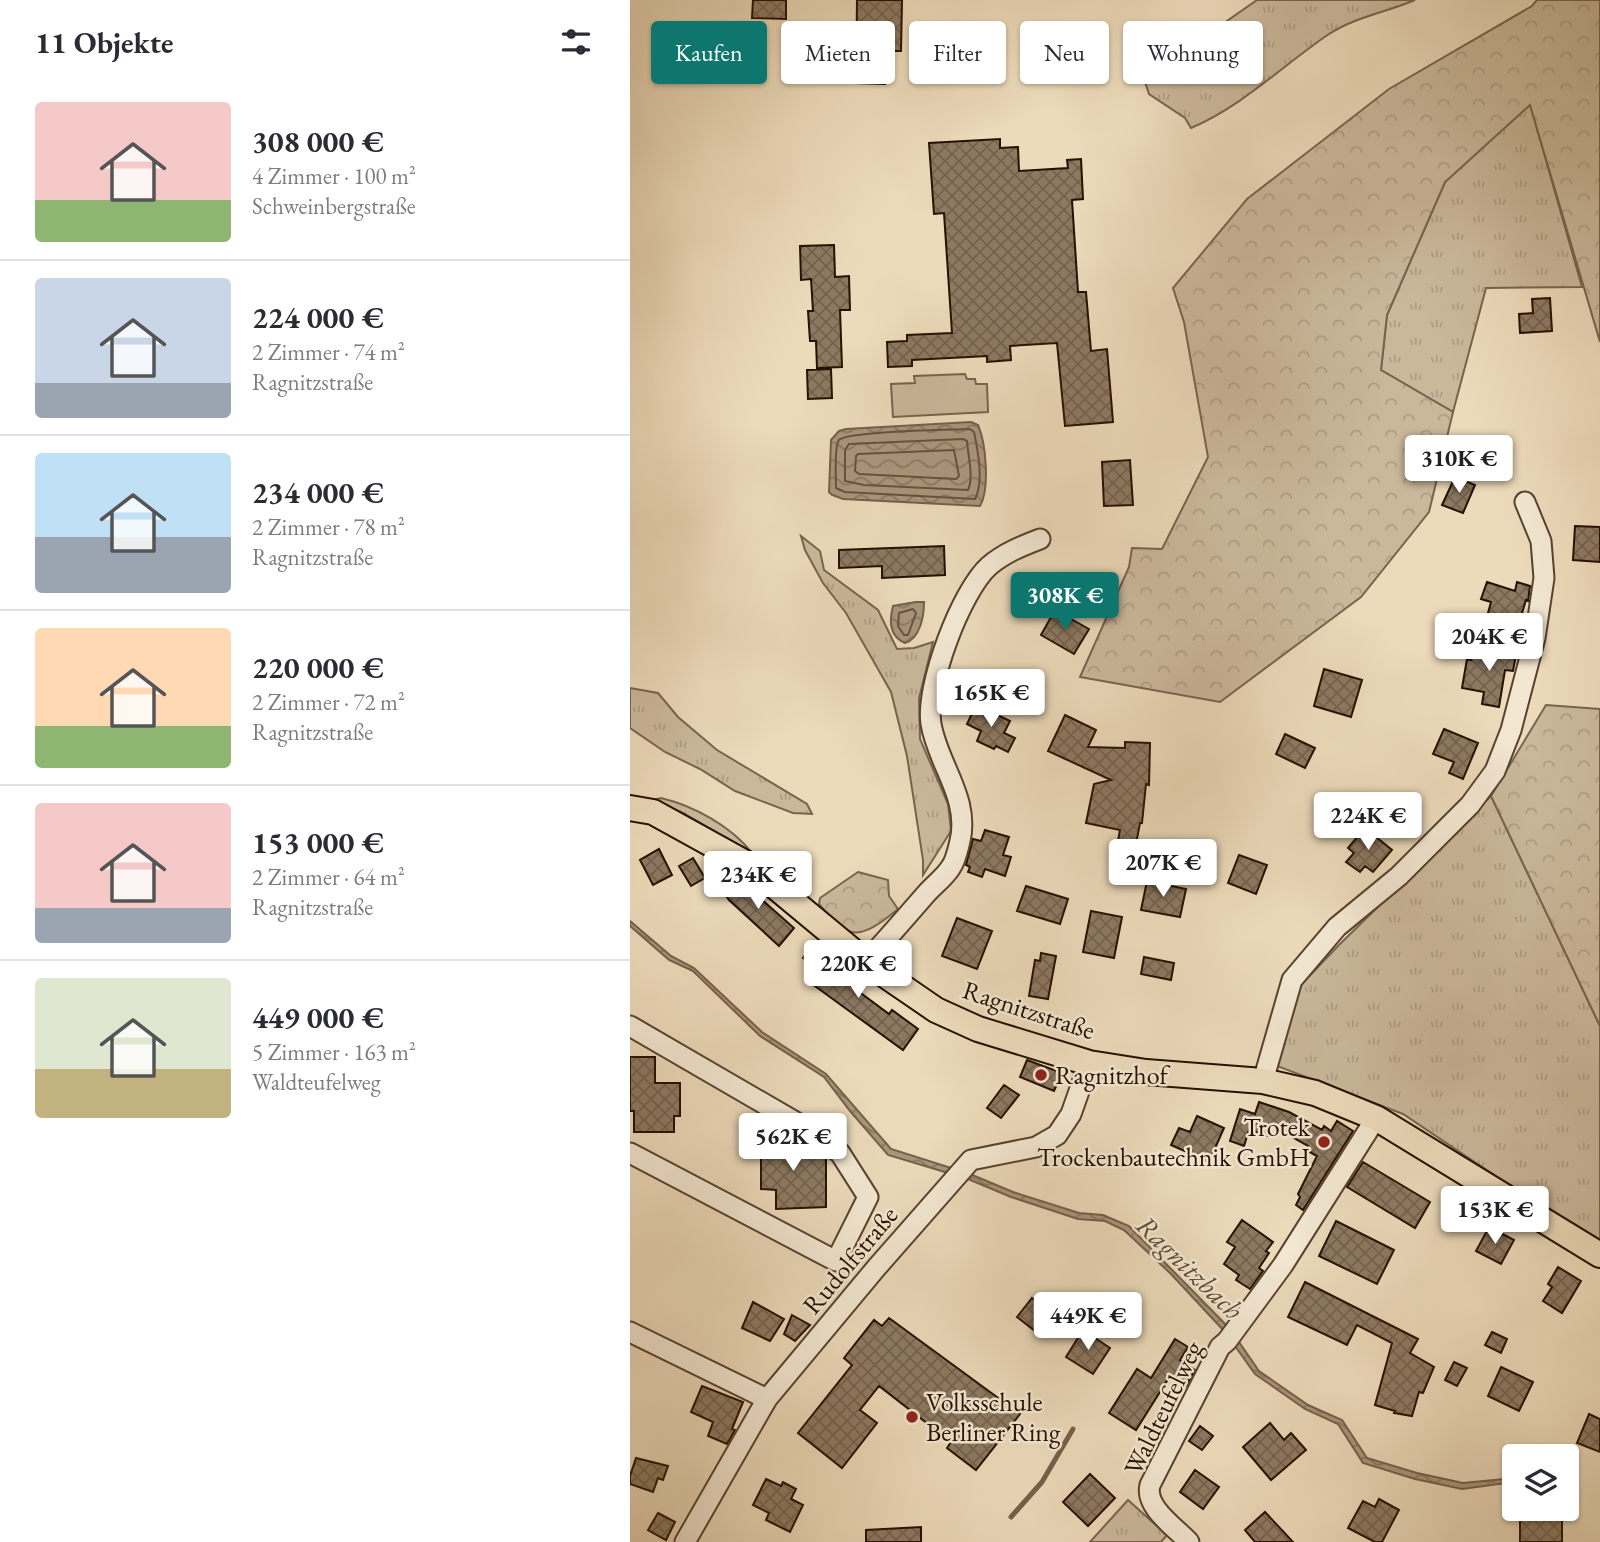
<!DOCTYPE html>
<html lang="de">
<meta charset="utf-8">
<style>
body{margin:0;font-family:"EB Garamond",serif;background:#f7f7f7;color:#2b2b33;height:100vh;display:flex;flex-direction:column;font-size:26px;white-space:nowrap}
*{box-sizing:border-box;margin:0}
p{font-size:23px;color:#7c7c81}
.icon{flex:none;width:38px;height:38px;fill:none;stroke:currentColor;stroke-width:2;stroke-linecap:round;stroke-linejoin:round}
.map{position:relative;flex:1;overflow:hidden}
.panel{display:flex;flex-direction:column;background:#fff;width:630px}
.panel>*{flex:none}
.top-card{position:absolute;left:21px;top:21px;width:665px;height:63px;display:flex;gap:14px}
.fabs{position:absolute;left:872px;top:1444px;display:grid;gap:14px}
.fabs a{display:grid;place-items:center;width:77px;height:77px;border-radius:7px;background:#fff;box-shadow:0 2px 5px #0004;font-size:35px}
.price{position:absolute;translate:-50% -60px;padding:0 16px;border-radius:7px;background:#fff;color:#222;font-size:23px;line-height:46px;filter:drop-shadow(0 2px 4px #0008)}
.price::after{content:'';position:absolute;left:50%;top:42px;width:21px;height:16px;margin-left:-10px;background:inherit;clip-path:polygon(0 0,100% 0,50% 100%)}
.price.on{background:#0f766e;color:#fff}
ul{padding:0;list-style:none}
li{display:flex;align-items:center;gap:21px;height:175px;padding:0 35px}
li+li{border-top:2px solid #e1e1e2}
li span{display:grid;place-items:center;flex:none;width:196px;height:140px;border-radius:7px;color:#555}
li>.icon{margin-inline-start:auto}
span .icon{width:84px;height:84px;fill:#fffc;stroke-width:1}
li b{font-size:30px}
h2{display:flex;justify-content:space-between;align-items:center;height:84px;padding:0 35px;font-size:30px}
.tag{padding:0 24px;border-radius:7px;background:#fff;box-shadow:0 2px 5px #0004;font-size:24px;line-height:63px}
.tag.on{background:#0f766e;color:#fff}
main{display:flex;flex:1;min-height:0}
.map>svg:first-child{display:block}
</style>
<main>
<section class="panel">
<h2>11 Objekte<svg class="icon" aria-label="filters" viewBox="0 0 24 24"><path d="M4 7h16M4 17h16"/><circle cx="9" cy="7" r="2"/><circle cx="15" cy="17" r="2"/></svg></h2>
<ul>
<li><span style="background:linear-gradient(#f6c9c9 70%,#8fb573 0)"><svg class="icon" aria-label="home" viewBox="0 0 24 24"><path d="M3 11l9-7 9 7M6 9v11h12V9"/></svg></span><div><b>308 000 €</b><p>4 Zimmer · 100 m²</p><p>Schweinbergstraße</p></div></li>
<li><span style="background:linear-gradient(#c9d6e8 75%,#9aa5b1 0)"><svg class="icon" aria-label="home" viewBox="0 0 24 24"><path d="M3 11l9-7 9 7M6 9v11h12V9"/></svg></span><div><b>224 000 €</b><p>2 Zimmer · 74 m²</p><p>Ragnitzstraße</p></div></li>
<li><span style="background:linear-gradient(#bfe0f5 60%,#9aa5b1 0)"><svg class="icon" aria-label="home" viewBox="0 0 24 24"><path d="M3 11l9-7 9 7M6 9v11h12V9"/></svg></span><div><b>234 000 €</b><p>2 Zimmer · 78 m²</p><p>Ragnitzstraße</p></div></li>
<li><span style="background:linear-gradient(#ffd9b3 70%,#8fb573 0)"><svg class="icon" aria-label="home" viewBox="0 0 24 24"><path d="M3 11l9-7 9 7M6 9v11h12V9"/></svg></span><div><b>220 000 €</b><p>2 Zimmer · 72 m²</p><p>Ragnitzstraße</p></div></li>
<li><span style="background:linear-gradient(#f6c9c9 75%,#9aa5b1 0)"><svg class="icon" aria-label="home" viewBox="0 0 24 24"><path d="M3 11l9-7 9 7M6 9v11h12V9"/></svg></span><div><b>153 000 €</b><p>2 Zimmer · 64 m²</p><p>Ragnitzstraße</p></div></li>
<li><span style="background:linear-gradient(#dfe7d0 65%,#c2b280 0)"><svg class="icon" aria-label="home" viewBox="0 0 24 24"><path d="M3 11l9-7 9 7M6 9v11h12V9"/></svg></span><div><b>449 000 €</b><p>5 Zimmer · 163 m²</p><p>Waldteufelweg</p></div></li>
</ul>
</section>
<div class="map">
<svg width="970" height="1542" viewBox="0 0 970 1542">
<defs>
<pattern id="grass-tufts" width="24" height="20" patternUnits="userSpaceOnUse" patternTransform="scale(1.75)"><rect width="24" height="20" fill="#cab89b"/><path d="M3 7l-1-3M5 7V3M7 7l1-3M15 17l-1-3M17 17v-4M19 17l1-3" fill="none" stroke="#ad9d84"/></pattern>
<pattern id="forest-crowns" width="20" height="18" patternUnits="userSpaceOnUse" patternTransform="scale(1.75)"><rect width="20" height="18" fill="#cab89b"/><path d="M2 6a3 3 0 1 1 6 0M12 15a3 3 0 1 1 6 0" fill="none" stroke="#ad9d84"/></pattern>
<pattern id="water-waves" width="16" height="10" patternUnits="userSpaceOnUse" patternTransform="scale(1.75)"><rect width="16" height="10" fill="#a9957b"/><path d="M0 5q4-4 8 0t8 0" fill="none" stroke="#897862"/></pattern>
<pattern id="building-cross-hatch" width="8" height="8" patternUnits="userSpaceOnUse" patternTransform="scale(1.75)"><rect width="8" height="8" fill="#8d7961"/><path d="M0 0l8 8M0 8l8-8" fill="none" stroke="#73624e"/></pattern>
</defs>
<rect width="100%" height="100%" fill="#ecdaba"/>
<filter id="stains"><feTurbulence type="fractalNoise" baseFrequency=".00286" numOctaves="4"/><feColorMatrix values="0 0 0 0 .2 0 0 0 0 .09 0 0 0 0 .02 0 0 0 .5 -.17"/></filter>
<radialGradient id="worn" r=".72"><stop offset=".6" stop-color="#630" stop-opacity="0"/><stop offset="1" stop-color="#630" stop-opacity=".3"/></radialGradient>
<path fill="url(#grass-tufts)" stroke="#78644e" stroke-width="2" d="M627,0H785C757,12 725,17 699,34C653,65 613,106 561,128L555,118L519,94L514,79Z
M900,104L952,287L856,288L823,412L751,370L757,315L815,182Z
M171,536L190,551L194,570L248,610L267,649L284,648L303,642L289,698L290,739L318,804L321,831L293,875V860L277,756L261,692L216,613L193,583L175,550Z
M0,688L28,693L48,717L87,750L177,804L182,814L163,813L105,791L70,769L35,752L0,728Z
M861,796L970,1026V1240L922,1214L773,1114L647,1066L667,989L709,945Z
M31,798C64,806 101,826 122,853L53,813L23,800Z
M498,1500L537,1535L531,1542H460Z"/>
<path fill="url(#forest-crowns)" stroke="#78644e" stroke-width="2" d="M907,0H970V342L900,105L815,182L757,315L751,370L823,412L799,512L731,597L590,702L450,677L499,567L502,548L532,549L578,457L554,322L543,288L617,199L759,89L902,6Z
M916,705L970,709V1026L861,796Z
M228,872L258,880L259,896L268,909C257,918 234,938 218,931C207,926 197,913 189,904L190,898Z"/>
<path fill="#cab89b" stroke="#78644e" stroke-width="2" d="M335,374L337,379H345L346,384H357L358,412L263,417L261,384L285,383L284,376Z"/>
<path fill="url(#water-waves)" stroke="#75604a" stroke-width="2" d="M341,422L348,425C356,443 360,489 350,506L213,499L202,495L199,492L201,440L209,431L216,429Z
M286,602H294C294,616 290,639 275,643C259,636 259,621 263,606Z
M0,921L41,956L64,968L132,1032L196,1074L261,1149L340,1174L383,1192L449,1213L473,1215L499,1226L600,1329L629,1371L678,1405L712,1420L737,1458L787,1473L833,1483L884,1478V1482L832,1489L785,1479L733,1463L708,1424L675,1409L625,1374L595,1332L541,1274L494,1230L475,1221L448,1219L381,1197L338,1179L258,1155L220,1111L194,1077L130,1036L63,971L39,960L0,926Z"/>
<g fill="none" stroke-linecap="round" stroke-linejoin="round">
<path stroke="#68523e" stroke-width="2" d="M340,429L344,432C348,451 354,482 345,499L215,492L206,488C206,479 204,446 209,440C218,431 322,430 340,429Z
M333,439L337,441C338,456 344,477 338,490L234,485L215,481V450L219,444Z
M324,450L329,476L326,479L229,474L225,471L226,456L228,454Z
M283,609L286,613L278,635H274L268,626L269,613Z"/>
<path stroke="#75604a" stroke-width="5" d="M381,1517L412,1482L443,1429"/>
</g>
<path fill="url(#building-cross-hatch)" stroke="#261001" stroke-width="2" d="M123,0H156V19L122,18Z
M227,0H272L271,51H254L255,84L226,83Z
M370,139V148L388,147L389,171L438,168L437,160L451,159L453,199L442,200L448,292H456L461,351L477,349L483,422L435,426L427,343L380,346L381,360L357,362V356L282,360V366L258,367L257,342L277,341V335L322,333L314,213L304,214L299,143Z
M204,245L205,277L219,276L220,310H210L212,367L187,368L186,341H180L178,311H183L181,279L171,280L170,246Z
M920,298L922,331L890,333L889,314L903,313L902,299Z
M201,369L202,398L178,399L177,370Z
M500,460L503,505L474,506L472,462Z
M825,477L845,485L833,513L812,505Z
M945,526L970,527V562L943,560Z
M314,546L315,575L252,578V566L209,568V550Z
M857,582L885,591L887,582L900,586L898,601L896,600L889,623L858,613L861,602L851,599Z
M425,610L459,629L444,654L411,635Z
M869,645L887,649L883,671L875,670L869,707L852,704L854,692L832,688L837,659L841,660L843,650L867,654Z
M694,669L732,680L721,717L684,706Z
M346,705L380,721L374,733L385,738L378,752L366,746L364,749L347,741L351,731L337,724Z
M435,715L466,730L458,747L495,748V742L520,743L519,785L516,784L512,823H510L506,844L488,841L490,830L456,823L464,784L481,780L418,751Z
M814,729L848,743L833,779L819,773L824,762L803,754Z
M655,734L685,748L675,768L646,754Z
M735,828L762,850L743,872L735,866L730,872L716,862L724,853L718,848Z
M355,830L379,837L373,855L381,857L375,876L355,869L352,877L338,872L340,867L336,865L343,839L351,841Z
M29,849L42,875L23,885L10,860Z
M609,855L637,865L626,894L598,883Z
M63,858L75,878L61,886L49,866Z
M106,877L164,928L149,946L99,900L93,891Z
M517,881L556,889L550,917L511,910Z
M396,886L438,899L430,924L387,911Z
M461,911L492,917L484,958L453,952Z
M327,918L362,931L347,969L312,956Z
M182,945L224,979L220,985L259,1014L262,1010L288,1029L273,1050L182,984L186,980L183,978L190,970L173,958Z
M411,953L426,956L418,999L399,996L405,960L410,961Z
M514,957L544,963L541,980L511,974Z
M0,1057H25V1083H50V1116H44V1132H4V1111H0Z
M397,1060L432,1073L424,1091L390,1077Z
M374,1085L389,1095L371,1118L357,1108Z
M629,1102L659,1112L692,1130L694,1126L701,1131L707,1121L723,1131L673,1210L666,1205L670,1197L668,1194L687,1156L676,1150L678,1146L642,1126L638,1136L619,1130L614,1146L600,1141L610,1109L625,1114Z
M567,1116L594,1128L579,1162L541,1145L549,1128L560,1132Z
M136,1133H160L169,1139V1154H190L196,1158V1207L146,1209V1190L131,1189V1154H136Z
M733,1162L800,1202L785,1228L717,1187Z
M612,1220L643,1242L636,1251L639,1253L629,1268L633,1271L620,1289L606,1280L609,1275L594,1264L605,1247L597,1242Z
M706,1221L764,1250L747,1284L689,1256Z
M859,1227L884,1240L871,1264L846,1251Z
M928,1267L951,1281L932,1313L913,1301L922,1287L918,1284Z
M675,1282L788,1339L780,1353L804,1367L793,1393L789,1392L782,1416L764,1413L765,1411L745,1405L762,1343L727,1325L717,1345L658,1317Z
M402,1298L419,1312L405,1331L387,1317Z
M123,1302L154,1319L140,1341L112,1328Z
M162,1315L180,1325L165,1341L154,1334Z
M259,1318L390,1414L346,1470L317,1448L321,1442L249,1386L230,1410L247,1423L212,1468L168,1433L222,1365L214,1358L244,1320L252,1326Z
M453,1330L480,1348L463,1374L436,1357Z
M862,1332L877,1339L871,1353L855,1345Z
M545,1339L558,1347L550,1360L565,1370L556,1386L540,1376L506,1430L479,1413L507,1369L521,1378Z
M824,1362L837,1368L827,1386L815,1380Z
M871,1367L903,1382L889,1411L858,1396Z
M72,1386L113,1402L102,1429L105,1430L97,1444L78,1436L83,1422L61,1412Z
M959,1414L970,1419V1452L947,1443Z
M640,1423L654,1440L661,1433L676,1450L641,1480L613,1447Z
M570,1426L583,1436L572,1450L559,1441Z
M6,1458L38,1466L33,1480L28,1478L23,1492L0,1484V1476Z
M565,1470L589,1487L573,1509L550,1492Z
M460,1474L485,1498L458,1526L433,1502Z
M136,1479L151,1486L153,1482L166,1489L161,1499L173,1505L160,1532L136,1520L139,1513L123,1505Z
M749,1499L769,1510L752,1542H745L718,1528L733,1501L745,1507Z
M635,1512L663,1542H625L615,1530Z
M28,1513L45,1522L36,1540L18,1530Z
M890,1518L932,1519V1542H890Z
M291,1527V1542H236V1530Z"/>
<g fill="none" stroke-linecap="round" stroke-linejoin="round">
<defs>
<path id="minor" d="M236,962C256,940 276,917 296,894C304,885 315,877 321,867C326,860 328,849 330,841C340,798 308,765 301,724C295,687 331,591 359,566C374,553 392,546 410,539
M0,1026L169,1124L210,1153L238,1197L206,1261L0,1153
M633,1081L662,980L707,927L769,876L840,805L865,771L881,730L905,638L914,578L911,541L895,502
M0,1332L137,1399
M55,1542L137,1399L247,1267L341,1160L406,1147L427,1135L441,1114L459,1063
M559,1542C546,1528 514,1507 520,1485L590,1347L597,1341L653,1265L746,1118"/>
<path id="major" d="M0,808L23,812L119,865L236,962L306,1010L348,1029L459,1063L516,1072L633,1081L685,1093L746,1118L970,1255"/>
</defs>
<use href="#minor" stroke="#58422f" stroke-width="23"/>
<use href="#major" stroke="#261001" stroke-width="28"/>
<use href="#minor" stroke="#f3e7d2" stroke-width="19"/>
<use href="#major" stroke="#ecdaba" stroke-width="24"/>
</g>
<g fill="#8f2418" stroke="#f3e7d2" stroke-width="2.5">
<circle cx="411" cy="1075" r="7"/>
<circle cx="694" cy="1142" r="7"/>
<circle cx="282" cy="1417" r="7"/>
</g>
<g text-anchor="middle" stroke-width="5" stroke-linejoin="round" paint-order="stroke">
<g font-size="26" fill="#261001" stroke="#f3e7d2">
<text transform="translate(399 1010) rotate(18)" y="9">Ragnitzstraße</text>
<text transform="translate(220 1260) rotate(-50)" y="9">Rudolfstraße</text>
<text transform="translate(533 1408) rotate(-64)" y="9">Waldteufelweg</text>
</g>
<g font-size="26" fill="#261001" stroke="#f3e7d2" text-anchor="start">
<text x="425" y="1084">Ragnitzhof</text>
<text x="680" y="1136" text-anchor="end">Trotek<tspan x="680" dy="30">Trockenbautechnik GmbH</tspan></text>
<text x="296" y="1411">Volksschule<tspan x="296" dy="30">Berliner Ring</tspan></text>
</g>
<g font-size="28" font-style="italic" fill="#614c38" stroke="#f3e7d2">
<text transform="translate(560 1267) rotate(44)" y="10">Ragnitzbach</text>
</g>
</g>
<rect width="100%" height="100%" filter="url(#stains)"/>
<rect width="100%" height="100%" fill="url(#worn)"/>
</svg>
<div class="fabs">
<a><svg class="icon" aria-label="layers" viewBox="0 0 24 24"><path d="M12 4l9 5-9 5-9-5zM3 14l9 5 9-5"/></svg></a>
</div>
<b class="price" style="left:829px;top:495px">310K €</b>
<b class="price on" style="left:435px;top:632px">308K €</b>
<b class="price" style="left:859px;top:673px">204K €</b>
<b class="price" style="left:361px;top:729px">165K €</b>
<b class="price" style="left:738px;top:852px">224K €</b>
<b class="price" style="left:533px;top:899px">207K €</b>
<b class="price" style="left:128px;top:911px">234K €</b>
<b class="price" style="left:228px;top:1000px">220K €</b>
<b class="price" style="left:163px;top:1173px">562K €</b>
<b class="price" style="left:865px;top:1246px">153K €</b>
<b class="price" style="left:458px;top:1352px">449K €</b>
<div class="top-card">
<a class="tag on">Kaufen</a>
<a class="tag">Mieten</a>
<a class="tag">Filter</a>
<a class="tag">Neu</a>
<a class="tag">Wohnung</a>
</div>
</div>
</main>
